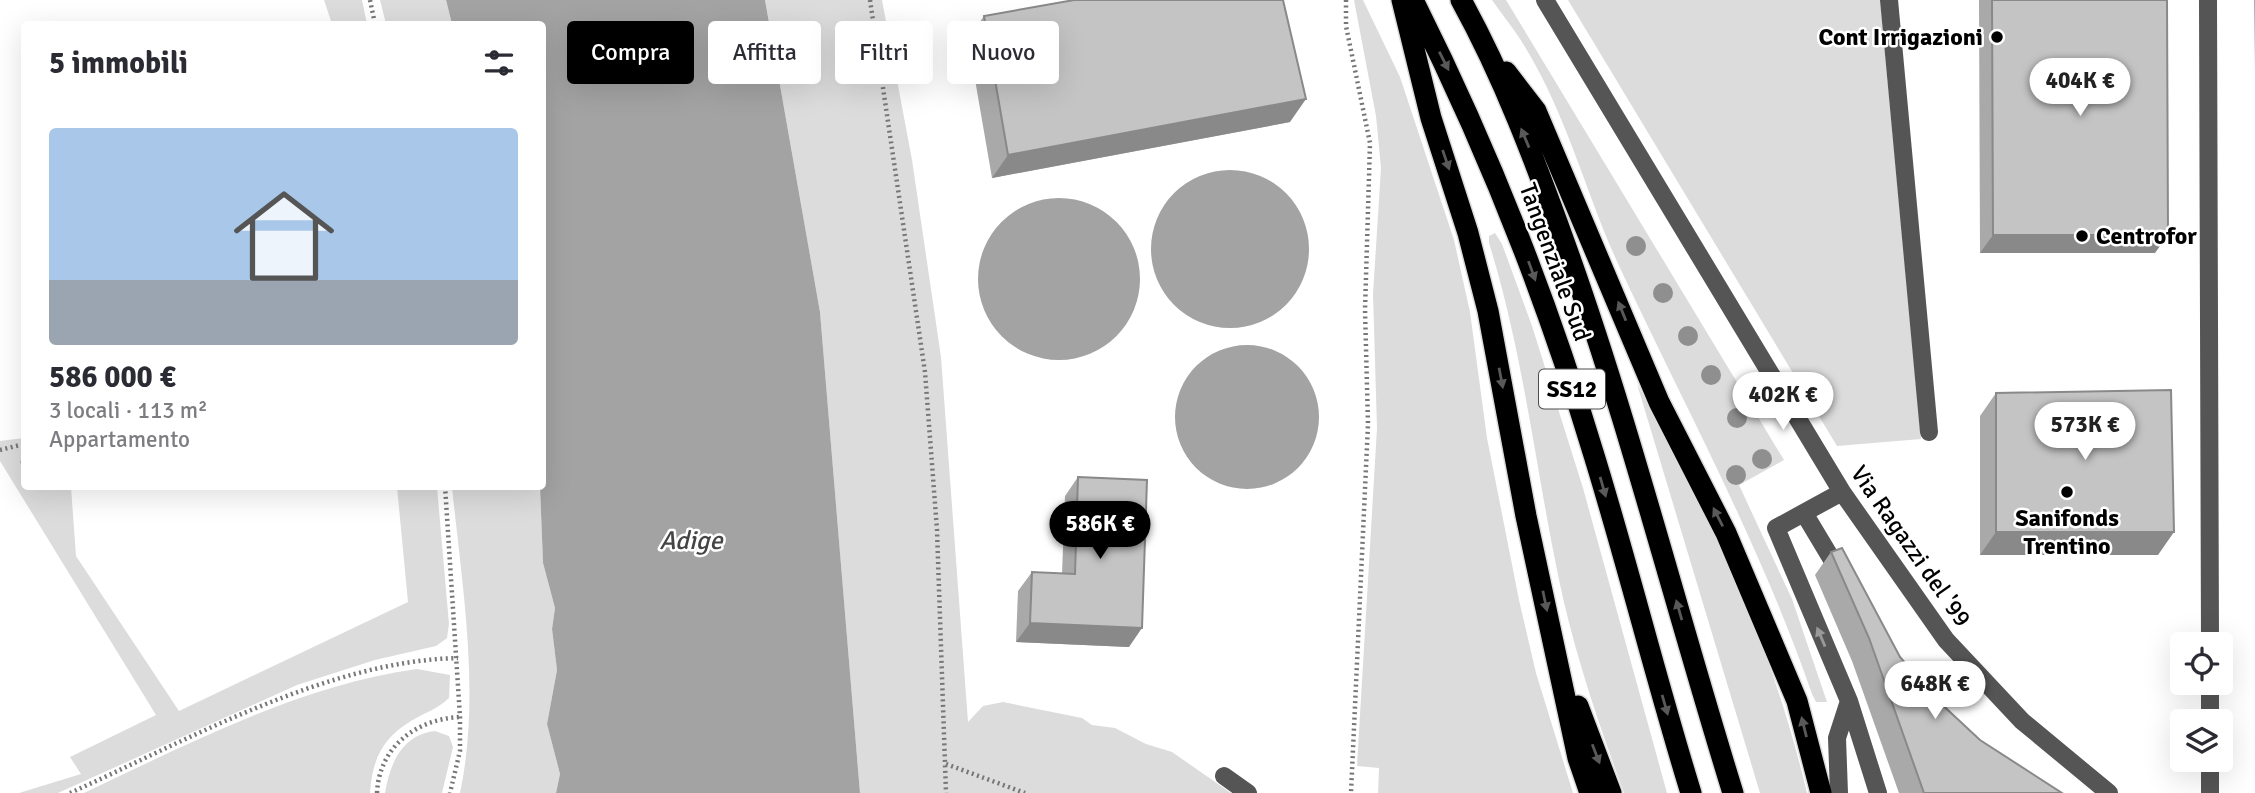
<!DOCTYPE html>
<html lang="it">
<meta charset="utf-8">
<style>
body{margin:0;font-family:Signika,sans-serif;background:#f7f7f7;color:#2b2b33;height:100vh;display:flex;flex-direction:column;font-size:26px;white-space:nowrap}
*{box-sizing:border-box;margin:0}
p{font-size:23px;color:#7c7c81}
.icon{flex:none;width:38px;height:38px;fill:none;stroke:currentColor;stroke-width:2;stroke-linecap:round;stroke-linejoin:round}
.map{position:relative;flex:1;overflow:hidden}
.sheet{position:absolute;left:21px;top:21px;width:525px;height:469px;display:flex;flex-direction:column;background:#fff;border-radius:7px;box-shadow:0 7px 28px #0002}
.sheet>*{flex:none}
.hud{position:absolute;left:567px;top:21px;width:665px;height:63px;display:flex;gap:14px}
.controls{position:absolute;left:2170px;top:632px;display:grid;gap:14px}
.controls a{display:grid;place-items:center;width:63px;height:63px;border-radius:7px;background:#fff;box-shadow:0 7px 28px #0002;font-size:35px}
.price{position:absolute;translate:-50% -60px;padding:0 16px;border-radius:24px;background:#fff;color:#222;font-size:23px;line-height:46px;filter:drop-shadow(0 2px 4px #0008)}
.price::after{content:'';position:absolute;left:50%;top:42px;width:21px;height:16px;margin-left:-10px;background:inherit;clip-path:polygon(0 0,100% 0,50% 100%)}
.price.active{background:#000;color:#fff}
ul{padding:0;list-style:none}
li{display:grid;align-content:center;gap:14px;height:371px;padding:0 28px}
li+li{border-top:2px solid #e1e1e2}
li span{display:grid;place-items:center;height:217px;border-radius:7px;color:#555}
li>.icon{margin-inline-start:auto}
span .icon{width:126px;height:126px;fill:#fffc;stroke-width:1}
li b{font-size:30px}
h2{display:flex;justify-content:space-between;align-items:center;height:84px;padding:0 28px;font-size:30px}
.chip{padding:0 24px;border-radius:7px;background:#fff;box-shadow:0 7px 28px #0002;font-size:24px;line-height:63px}
.chip.active{background:#000;color:#fff}
.map>svg:first-child{display:block}
</style>
<div class="map">
<svg width="2255" height="793" viewBox="0 0 2255 793">
<rect width="100%" height="100%" fill="#fff"/>
<path fill="#dcdcdc" d="M324,0H362L367,24H332Z
M380,0H446L452,24H386Z
M765,0H882L912,160L941,357L968,722L983,706L1003,702L1082,718L1092,725L1115,728L1146,744L1172,752L1231,793H860L820,312Z
M1354,0H1363L1400,77L1454,240L1470,312L1487,438L1519,600L1536,673L1573,793H1378L1379,768L1357,766L1377,428L1373,294L1381,168L1376,116Z
M1492,0H1506L1784,460L1739,485L1792,599L1827,702H1816L1812,694C1761,546 1686,409 1620,268C1587,197 1568,119 1528,52C1518,34 1504,17 1492,0Z
M1568,0H1880L1921,439L1837,446Z
M1495,233L1502,244L1532,326L1583,488L1667,793H1624C1598,722 1573,649 1558,575C1535,464 1523,352 1489,243V236Z
M1637,384C1712,510 1773,650 1807,793H1760Z
M24,438V486L71,487L76,556L179,711L408,602L397,487H437L449,624L447,638L436,646L375,660L297,685L58,793H19L81,774L70,757L156,715L0,461V441Z
M452,487H540L543,563L555,608L552,629L557,670L547,724L560,774L556,793H460C481,694 462,586 452,487Z
M417,669L450,675L449,698C438,709 424,713 411,721C382,738 372,761 370,793H84C190,743 301,685 417,669Z
M435,731L449,736L453,747L442,793H385C390,763 402,735 435,731Z"/>
<path fill="#a3a3a3" d="M446,0H765L820,312L860,793H556L560,774L547,724L557,670L552,629L555,608L543,563L540,487L542,24H452Z
M1151 249a79 79 0 1 1 158 0a79 79 0 1 1-158 0Z
M978 279a81 81 0 1 1 162 0a81 81 0 1 1-162 0Z
M1175 417a72 72 0 1 1 144 0a72 72 0 1 1-144 0Z"/>
<g fill="none" stroke-linecap="round" stroke-linejoin="round">
<defs>
<path id="highway" d="M1402,0L1431,118L1468,233L1488,311L1526,516L1578,758L1590,793
M1413,0C1486,145 1546,296 1593,452C1628,565 1656,680 1691,793
M1461,0C1504,78 1535,161 1565,244C1630,425 1676,610 1733,793
M1506,72L1536,111L1659,402L1726,533L1797,701L1821,793
M1578,706L1611,793"/>
</defs>
<use href="#highway" stroke="#dbdbdb" stroke-width="24"/>
<path stroke="#777" stroke-width="4.5" stroke-dasharray="2 3.5" stroke-linecap="butt" d="M370,0L375,24
M870,0L925,372L937,530L946,793
M1346,0V26L1370,143L1365,310L1368,424L1351,793
M0,450L24,444
M445,486L460,717V751L450,793
M946,764L1025,793
M70,793C188,740 327,661 458,658
M377,793C379,747 416,719 460,717"/>
<path stroke="#555" stroke-width="18" d="M1545,0L1842,492L1946,640L2022,721L2109,793
M1889,0L1929,432
M2208,0L2210,644
M1842,492L1776,528L1849,701L1878,793
M1804,513L1840,573
M2210,682V721
M2210,760V793
M1224,776L1248,793
M1839,793L1837,738L1849,701"/>
<use href="#highway" stroke="#000" stroke-width="21"/>
</g>
<g fill="#8f8f8f">
<circle cx="1636" cy="246" r="10"/>
<circle cx="1663" cy="293" r="10"/>
<circle cx="1688" cy="336" r="10"/>
<circle cx="1711" cy="375" r="10"/>
<circle cx="1737" cy="418" r="10"/>
<circle cx="1762" cy="459" r="10"/>
<circle cx="1736" cy="475" r="10"/>
</g>
<path fill="#a9a9a9" d="M1979,0H2167L2155,253H1980Z
M2254,0H2255V69Z
M984,16L1290,122L992,178L968,39Z
M1996,393L2158,555H1980V416Z
M24,455V471L20,462Z
M1078,477L1129,647L1016,642L1018,591L1032,572L1062,574L1065,496Z
M1831,552L1900,657L1935,698L1980,740L2062,793H1899L1852,661L1815,575Z"/>
<path fill="#898989" d="M1306,99L1290,122L992,178L1008,155Z
M1993,235H2168L2155,253H1980Z
M1996,532H2174L2158,555H1980Z
M1030,623L1142,628L1129,647L1016,642Z"/>
<path fill="#c4c4c4" stroke="#898989" stroke-width="2" d="M1074,0H1283L1306,99L1008,155L984,16Z
M1992,0H2167L2168,235H1993Z
M2171,390L2174,532H1996V393Z
M1078,477L1147,480L1142,628L1030,623L1032,572L1075,574Z
M1842,548L1900,657L1935,698L1980,740L2062,793H1924L1869,638L1831,552Z"/>
<defs><path id="oneway-solid" d="M-6-.8H1V-3.2L6.5 0L1 3.2V.8H-6Z" transform="scale(1.75)"/></defs>
<g fill="#595959">
<use href="#oneway-solid" transform="translate(1444 61) rotate(63)"/>
<use href="#oneway-solid" transform="translate(1525 138) rotate(-113)"/>
<use href="#oneway-solid" transform="translate(1446 160) rotate(71)"/>
<use href="#oneway-solid" transform="translate(1532 271) rotate(70)"/>
<use href="#oneway-solid" transform="translate(1622 311) rotate(-112)"/>
<use href="#oneway-solid" transform="translate(1501 378) rotate(79)"/>
<use href="#oneway-solid" transform="translate(1603 487) rotate(74)"/>
<use href="#oneway-solid" transform="translate(1718 517) rotate(-117)"/>
<use href="#oneway-solid" transform="translate(1545 601) rotate(78)"/>
<use href="#oneway-solid" transform="translate(1679 610) rotate(-106)"/>
<use href="#oneway-solid" transform="translate(1665 705) rotate(74)"/>
<use href="#oneway-solid" transform="translate(1804 727) rotate(-104)"/>
<use href="#oneway-solid" transform="translate(1596 754) rotate(69)"/>
</g>
<use fill="#999" href="#oneway-solid" transform="translate(1821 637) rotate(-113)"/>
<g fill="#000" stroke="#fff" stroke-width="2.5">
<circle cx="1997" cy="37" r="7"/>
<circle cx="2082" cy="236" r="7"/>
<circle cx="2067" cy="492" r="7"/>
</g>
<g text-anchor="middle" stroke-width="5" stroke-linejoin="round" paint-order="stroke">
<rect fill="#fff" stroke="#4c4c4c" stroke-width="2" x="1539" y="369.5" width="66" height="39" rx="5"/>
<g font-size="23" font-weight="bold" fill="#000">
<text x="1572" y="397">SS12</text>
</g>
<g font-size="24" font-weight="bold" fill="#000" stroke="#fff" text-anchor="end">
<text x="1983" y="45">Cont Irrigazioni</text>
<text x="2096" y="244" text-anchor="start">Centrofor</text>
<text x="2067" y="526" text-anchor="middle">Sanifonds<tspan x="2067" dy="28">Trentino</tspan></text>
</g>
<g font-size="24" fill="#000" stroke="#fff">
<text transform="translate(1555 262) rotate(70)" y="8">Tangenziale Sud</text>
<text transform="translate(1911 546) rotate(55)" y="8">Via Ragazzi del '99</text>
</g>
<g font-size="26" font-style="italic" fill="#444" stroke="#fff">
<text x="691" y="549">Adige</text>
</g>
</g>
</svg>
<div class="controls">
<a><svg class="icon" aria-label="locate" viewBox="0 0 24 24"><circle cx="12" cy="12" r="6"/><path d="M12 2v4M12 18v4M2 12h4M18 12h4"/></svg></a>
<a><svg class="icon" aria-label="layers" viewBox="0 0 24 24"><path d="M12 4l9 5-9 5-9-5zM3 14l9 5 9-5"/></svg></a>
</div>
<b class="price" style="left:2080px;top:118px">404K €</b>
<b class="price" style="left:1783px;top:432px">402K €</b>
<b class="price" style="left:2085px;top:462px">573K €</b>
<b class="price active" style="left:1100px;top:561px">586K €</b>
<b class="price" style="left:1935px;top:721px">648K €</b>
<div class="hud">
<a class="chip active">Compra</a>
<a class="chip">Affitta</a>
<a class="chip">Filtri</a>
<a class="chip">Nuovo</a>
</div>
<section class="sheet">
<h2>5 immobili<svg class="icon" aria-label="filters" viewBox="0 0 24 24"><path d="M4 7h16M4 17h16"/><circle cx="9" cy="7" r="2"/><circle cx="15" cy="17" r="2"/></svg></h2>
<ul>
<li><span style="background:linear-gradient(#a9c7e8 70%,#9aa5b1 0)"><svg class="icon" aria-label="home" viewBox="0 0 24 24"><path d="M3 11l9-7 9 7M6 9v11h12V9"/></svg></span><div><b>586 000 €</b><p>3 locali · 113 m²</p><p>Appartamento</p></div></li>
</ul>
</section>
</div>
